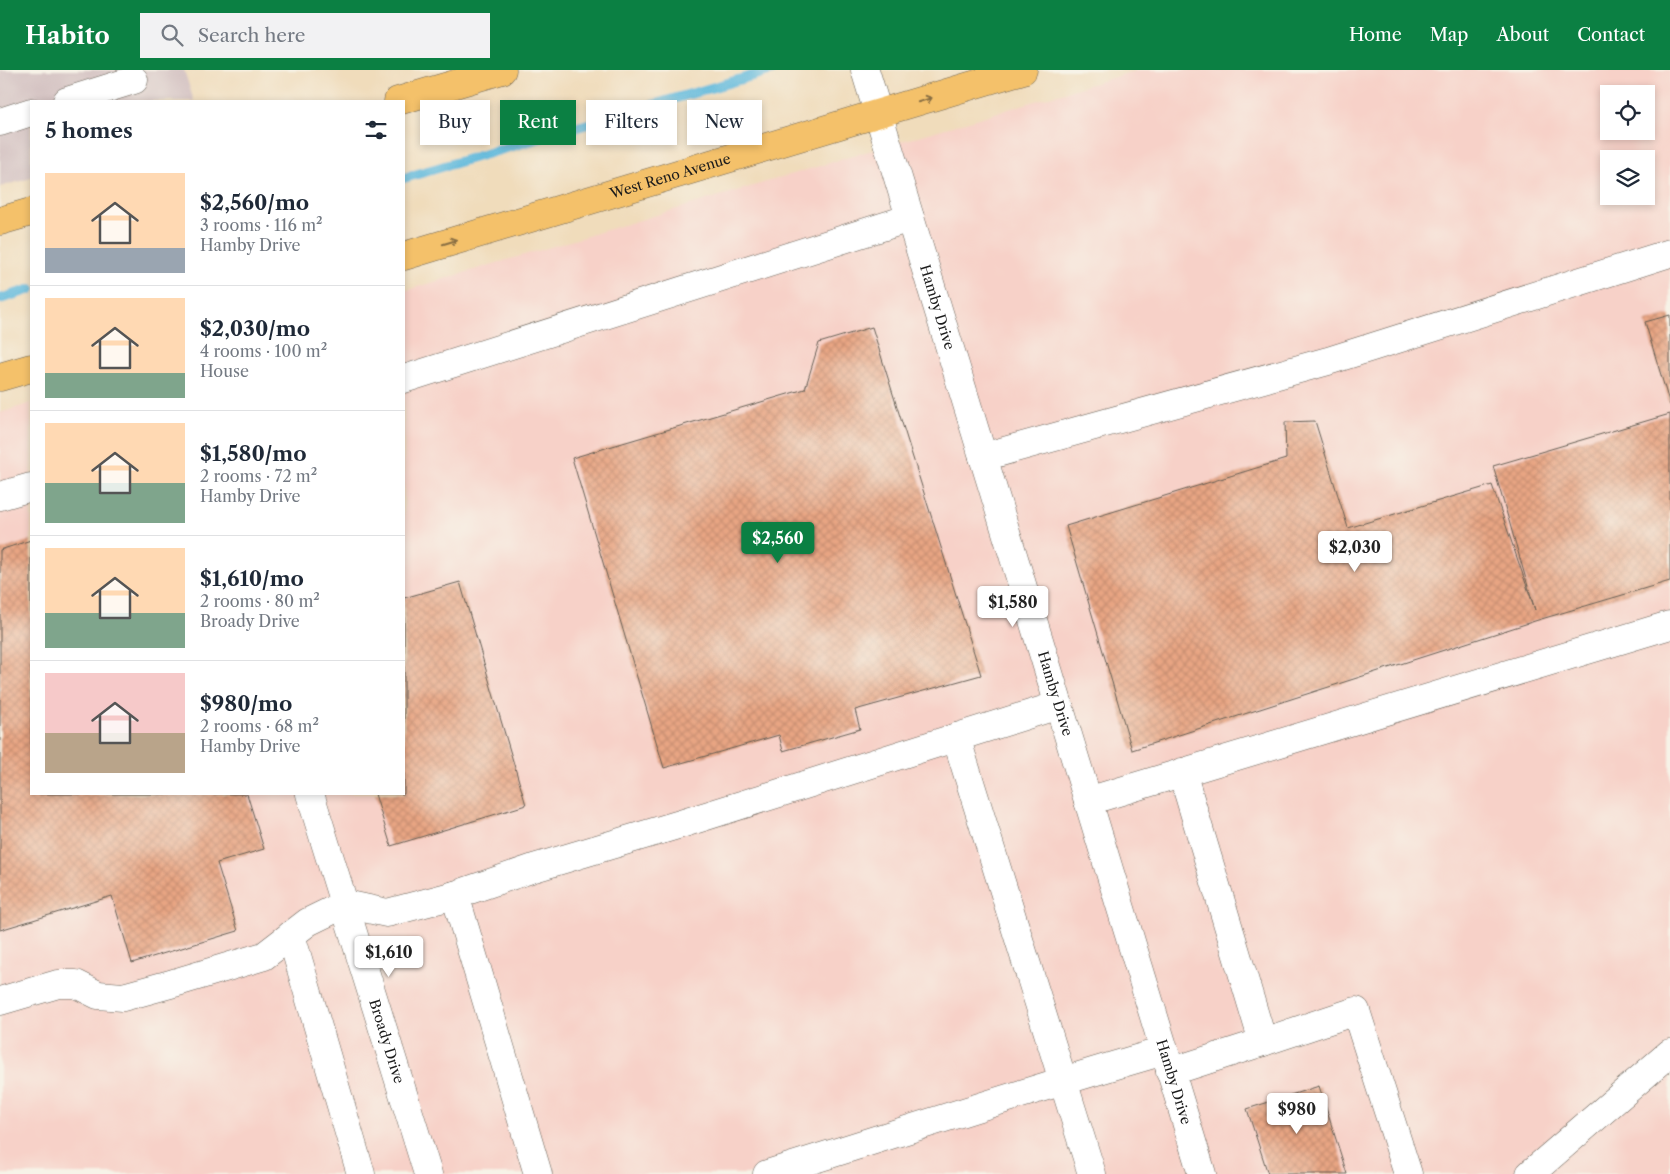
<!DOCTYPE html>
<meta charset="utf-8">
<style>
body{margin:0;font-family:"Libre Caslon Text",serif;background:#f2f2f3;color:#1f2937;height:100vh;display:flex;flex-direction:column;font-size:19px;white-space:nowrap}
*{box-sizing:border-box;margin:0}
p{font-size:16px;color:#747a83}
.icon{flex:none;width:28px;height:28px;fill:none;stroke:currentColor;stroke-width:2;stroke-linecap:round;stroke-linejoin:round}
.map{position:relative;flex:1;overflow:hidden}
.side{position:absolute;left:30px;top:30px;width:375px;height:695px;display:flex;flex-direction:column;background:#fff;border-radius:0px;box-shadow:0 2px 8px #0003}
.side>*{flex:none}
.guide{position:absolute;left:420px;top:30px;width:475px;height:45px;display:flex;gap:10px}
.fabs{position:absolute;left:1600px;top:15px;display:grid;gap:10px}
.fabs a{display:grid;place-items:center;width:55px;height:55px;border-radius:0px;background:#fff;box-shadow:0 2px 8px #0003;font-size:25px}
.price{position:absolute;translate:-50% -42px;padding:0 11px;border-radius:5px;background:#fff;color:#222;font-size:16px;line-height:32px;filter:drop-shadow(0 1px 2px #0008)}
.price::after{content:'';position:absolute;left:50%;top:30px;width:15px;height:11px;margin-left:-8px;background:inherit;clip-path:polygon(0 0,100% 0,50% 100%)}
.price.active{background:#0b8043;color:#fff}
ul{padding:0;list-style:none}
li{display:flex;align-items:center;gap:15px;height:125px;padding:0 15px}
li+li{border-top:1px solid #e0e1e3}
li span{display:grid;place-items:center;flex:none;width:140px;height:100px;border-radius:0px;color:#555}
li>.icon{margin-inline-start:auto}
span .icon{width:60px;height:60px;fill:#fffc;stroke-width:1}
li b{font-size:21px}
h2{display:flex;justify-content:space-between;align-items:center;height:60px;padding:0 15px;font-size:21px}
.chip{padding:0 18px;border-radius:0px;background:#fff;box-shadow:0 2px 8px #0003;font-size:18px;line-height:45px}
.chip.active{background:#0b8043;color:#fff}
header{display:flex;align-items:center;gap:30px;box-sizing:border-box;height:70px;padding:0 25px;background:#0b8043;color:#fff}
header strong{font-size:24px}
nav{display:flex;gap:28px;margin-inline-start:auto;font-size:18px}
.search{width:350px;height:45px;background:#f2f2f3;display:flex;align-items:center;gap:12px;box-sizing:border-box;padding:0 18px;border-radius:0px;color:#747a83;font-size:19px}
.map>svg:first-child{display:block}
</style>
<header>
<strong>Habito</strong>
<div class="search"><svg class="icon" aria-label="search" viewBox="0 0 24 24"><circle cx="10" cy="10" r="6"/><path d="M15 15l6 6"/></svg>Search here</div>
<nav><a>Home</a><a>Map</a><a>About</a><a>Contact</a></nav>
</header>
<div class="map">
<svg width="1670" height="1104" viewBox="0 0 1670 1104">
<defs>
<pattern id="building-cross-hatch" width="8" height="8" patternUnits="userSpaceOnUse" patternTransform="scale(1.25)"><rect width="8" height="8" fill="#e8a583"/><path d="M0 0l8 8M0 8l8-8" fill="none" stroke="#c68d71"/></pattern>
</defs>
<rect width="100%" height="100%" fill="#f7f3e8"/>
<filter id="ink" filterUnits="userSpaceOnUse"><feTurbulence type="fractalNoise" baseFrequency=".02" numOctaves="2"/><feDisplacementMap in="SourceGraphic" scale="10" xChannelSelector="R" yChannelSelector="G"/><feConvolveMatrix kernelMatrix="1 2 1 2 8 2 1 2 1" color-interpolation-filters="sRGB"/></filter>
<filter id="wash" filterUnits="userSpaceOnUse"><feTurbulence type="fractalNoise" baseFrequency=".0096" numOctaves="4" result="noise"/><feDisplacementMap in="SourceGraphic" scale="20" xChannelSelector="R" yChannelSelector="G"/><feGaussianBlur stdDeviation="1.12" result="paint"/><feColorMatrix in="noise" values="0 0 0 0 0 0 0 0 0 0 0 0 0 0 0 0 0 1.4 0 .05"/><feComposite in="paint" operator="in"/></filter>
<g filter="url(#wash)">
<rect width="100%" height="100%" fill="#f0dcbb"/>
<path fill="#f7d1c8" fill-rule="evenodd" d="M1138,0H1670V1104H0V343L31,333V724H404V221ZM1609,24H1646V61H1609ZM1609,89H1646V126H1609Z"/>
<path fill="#d2bfc0" d="M0,0H184L194,31H31V108L0,117Z"/>
<g fill="none" stroke-linecap="round" stroke-linejoin="round">
<path stroke="#5db8db" stroke-width="10" d="M404,108L772,0
M0,229L31,219"/>
</g>
<g id="blocks">
<path fill="url(#building-cross-hatch)" d="M1670,245V335L1645,252Z
M872,257L981,605L855,640L860,659L783,681L779,665L664,698L572,388L805,319L819,273Z
M1670,344V511L1538,550L1132,680L1066,456L1286,389L1285,352L1315,351L1348,458L1492,415L1535,540L1493,396Z
M31,470V724H247L264,779L217,793L238,861L132,893L112,826L0,860V480Z
M460,512L526,735L391,776L375,724H404V528Z
M1319,1016L1347,1104H1268L1247,1039Z"/>
</g>
</g>
<g filter="url(#ink)">
<use href="#blocks" fill-opacity="0" stroke="#665f54" stroke-width="1"/>
<g fill="none" stroke-linecap="round" stroke-linejoin="round">
<defs>
<g id="minor">
<path id="s1" d="M865,0L1202,1104"/>
<path d="M67,31L134,10"/>
<path d="M0,52L31,42"/>
<path d="M404,309L910,148"/>
<path d="M983,387L1328,291L1670,183"/>
<path d="M0,426L31,417"/>
<path d="M956,667L1092,1104"/>
<path d="M1182,702L1263,972L1356,941L1408,1104"/>
<path id="s2" d="M310,724L428,1104"/>
<path d="M1088,731L1670,555"/>
<path d="M455,825L538,1104"/>
<path d="M291,865L361,1104"/>
<path d="M0,931L58,914H76L98,925L123,927L174,913L264,886L308,852L345,834L387,843L455,825L534,798L684,753L1059,635"/>
<path d="M1170,1002L1263,972"/>
<path d="M767,1104C899,1063 1031,1019 1164,981"/>
<path d="M1530,1104L1670,983"/>
</g>
<g id="major">
<path d="M398,31L502,0"/>
<path d="M0,151L31,142"/>
<path id="s3" d="M404,186L1023,0"/>
<path d="M0,307L31,298"/>
</g>
</defs>
<use href="#minor" stroke="#665f54" stroke-width="29"/>
<use href="#major" stroke="#665f54" stroke-width="29"/>
<use href="#minor" stroke="#fff" stroke-width="28"/>
<use href="#major" stroke="#f4c16a" stroke-width="28"/>
</g>
<defs><path id="oneway-shaft" d="M-6 0H5M1.5-3L5.5 0L1.5 3" fill="none" stroke-width="1.6" stroke-linecap="round" stroke-linejoin="round" transform="scale(1.25)"/></defs>
<g stroke="#886e43">
<use href="#oneway-shaft" transform="translate(925 30) rotate(-17)"/>
<use href="#oneway-shaft" transform="translate(450 172) rotate(-17)"/>
</g>
</g>
<g text-anchor="middle" stroke-width="4" stroke-linejoin="round" paint-order="stroke">
<g font-size="14" fill="#1c1c1c" stroke="#f7f3e8">
<text dy="5" stroke="none"><textPath href="#s3" startOffset="278">West Reno Avenue</textPath></text>
<text dy="5" stroke="none"><textPath href="#s1" startOffset="248">Hamby Drive</textPath></text>
<text dy="5" stroke="none"><textPath href="#s1" startOffset="652">Hamby Drive</textPath></text>
<text dy="5" stroke="none"><textPath href="#s2" startOffset="259">Broady Drive</textPath></text>
<text dy="5" stroke="none"><textPath href="#s1" startOffset="1058">Hamby Drive</textPath></text>
</g>
</g>
</svg>
<div class="fabs">
<a><svg class="icon" aria-label="locate" viewBox="0 0 24 24"><circle cx="12" cy="12" r="6"/><path d="M12 2v4M12 18v4M2 12h4M18 12h4"/></svg></a>
<a><svg class="icon" aria-label="layers" viewBox="0 0 24 24"><path d="M12 4l9 5-9 5-9-5zM3 14l9 5 9-5"/></svg></a>
</div>
<b class="price active" style="left:778px;top:494px">$2,560</b>
<b class="price" style="left:1355px;top:503px">$2,030</b>
<b class="price" style="left:1013px;top:558px">$1,580</b>
<b class="price" style="left:389px;top:908px">$1,610</b>
<b class="price" style="left:1297px;top:1065px">$980</b>
<div class="guide">
<a class="chip">Buy</a>
<a class="chip active">Rent</a>
<a class="chip">Filters</a>
<a class="chip">New</a>
</div>
<section class="side">
<h2>5 homes<svg class="icon" aria-label="filters" viewBox="0 0 24 24"><path d="M4 7h16M4 17h16"/><circle cx="9" cy="7" r="2"/><circle cx="15" cy="17" r="2"/></svg></h2>
<ul>
<li><span style="background:linear-gradient(#ffd9b3 75%,#9aa5b1 0)"><svg class="icon" aria-label="home" viewBox="0 0 24 24"><path d="M3 11l9-7 9 7M6 9v11h12V9"/></svg></span><div><b>$2,560/mo</b><p>3 rooms · 116 m²</p><p>Hamby Drive</p></div></li>
<li><span style="background:linear-gradient(#ffd9b3 75%,#7fa58c 0)"><svg class="icon" aria-label="home" viewBox="0 0 24 24"><path d="M3 11l9-7 9 7M6 9v11h12V9"/></svg></span><div><b>$2,030/mo</b><p>4 rooms · 100 m²</p><p>House</p></div></li>
<li><span style="background:linear-gradient(#ffd9b3 60%,#7fa58c 0)"><svg class="icon" aria-label="home" viewBox="0 0 24 24"><path d="M3 11l9-7 9 7M6 9v11h12V9"/></svg></span><div><b>$1,580/mo</b><p>2 rooms · 72 m²</p><p>Hamby Drive</p></div></li>
<li><span style="background:linear-gradient(#ffd9b3 65%,#7fa58c 0)"><svg class="icon" aria-label="home" viewBox="0 0 24 24"><path d="M3 11l9-7 9 7M6 9v11h12V9"/></svg></span><div><b>$1,610/mo</b><p>2 rooms · 80 m²</p><p>Broady Drive</p></div></li>
<li><span style="background:linear-gradient(#f6c9c9 60%,#b9a48a 0)"><svg class="icon" aria-label="home" viewBox="0 0 24 24"><path d="M3 11l9-7 9 7M6 9v11h12V9"/></svg></span><div><b>$980/mo</b><p>2 rooms · 68 m²</p><p>Hamby Drive</p></div></li>
</ul>
</section>
</div>
